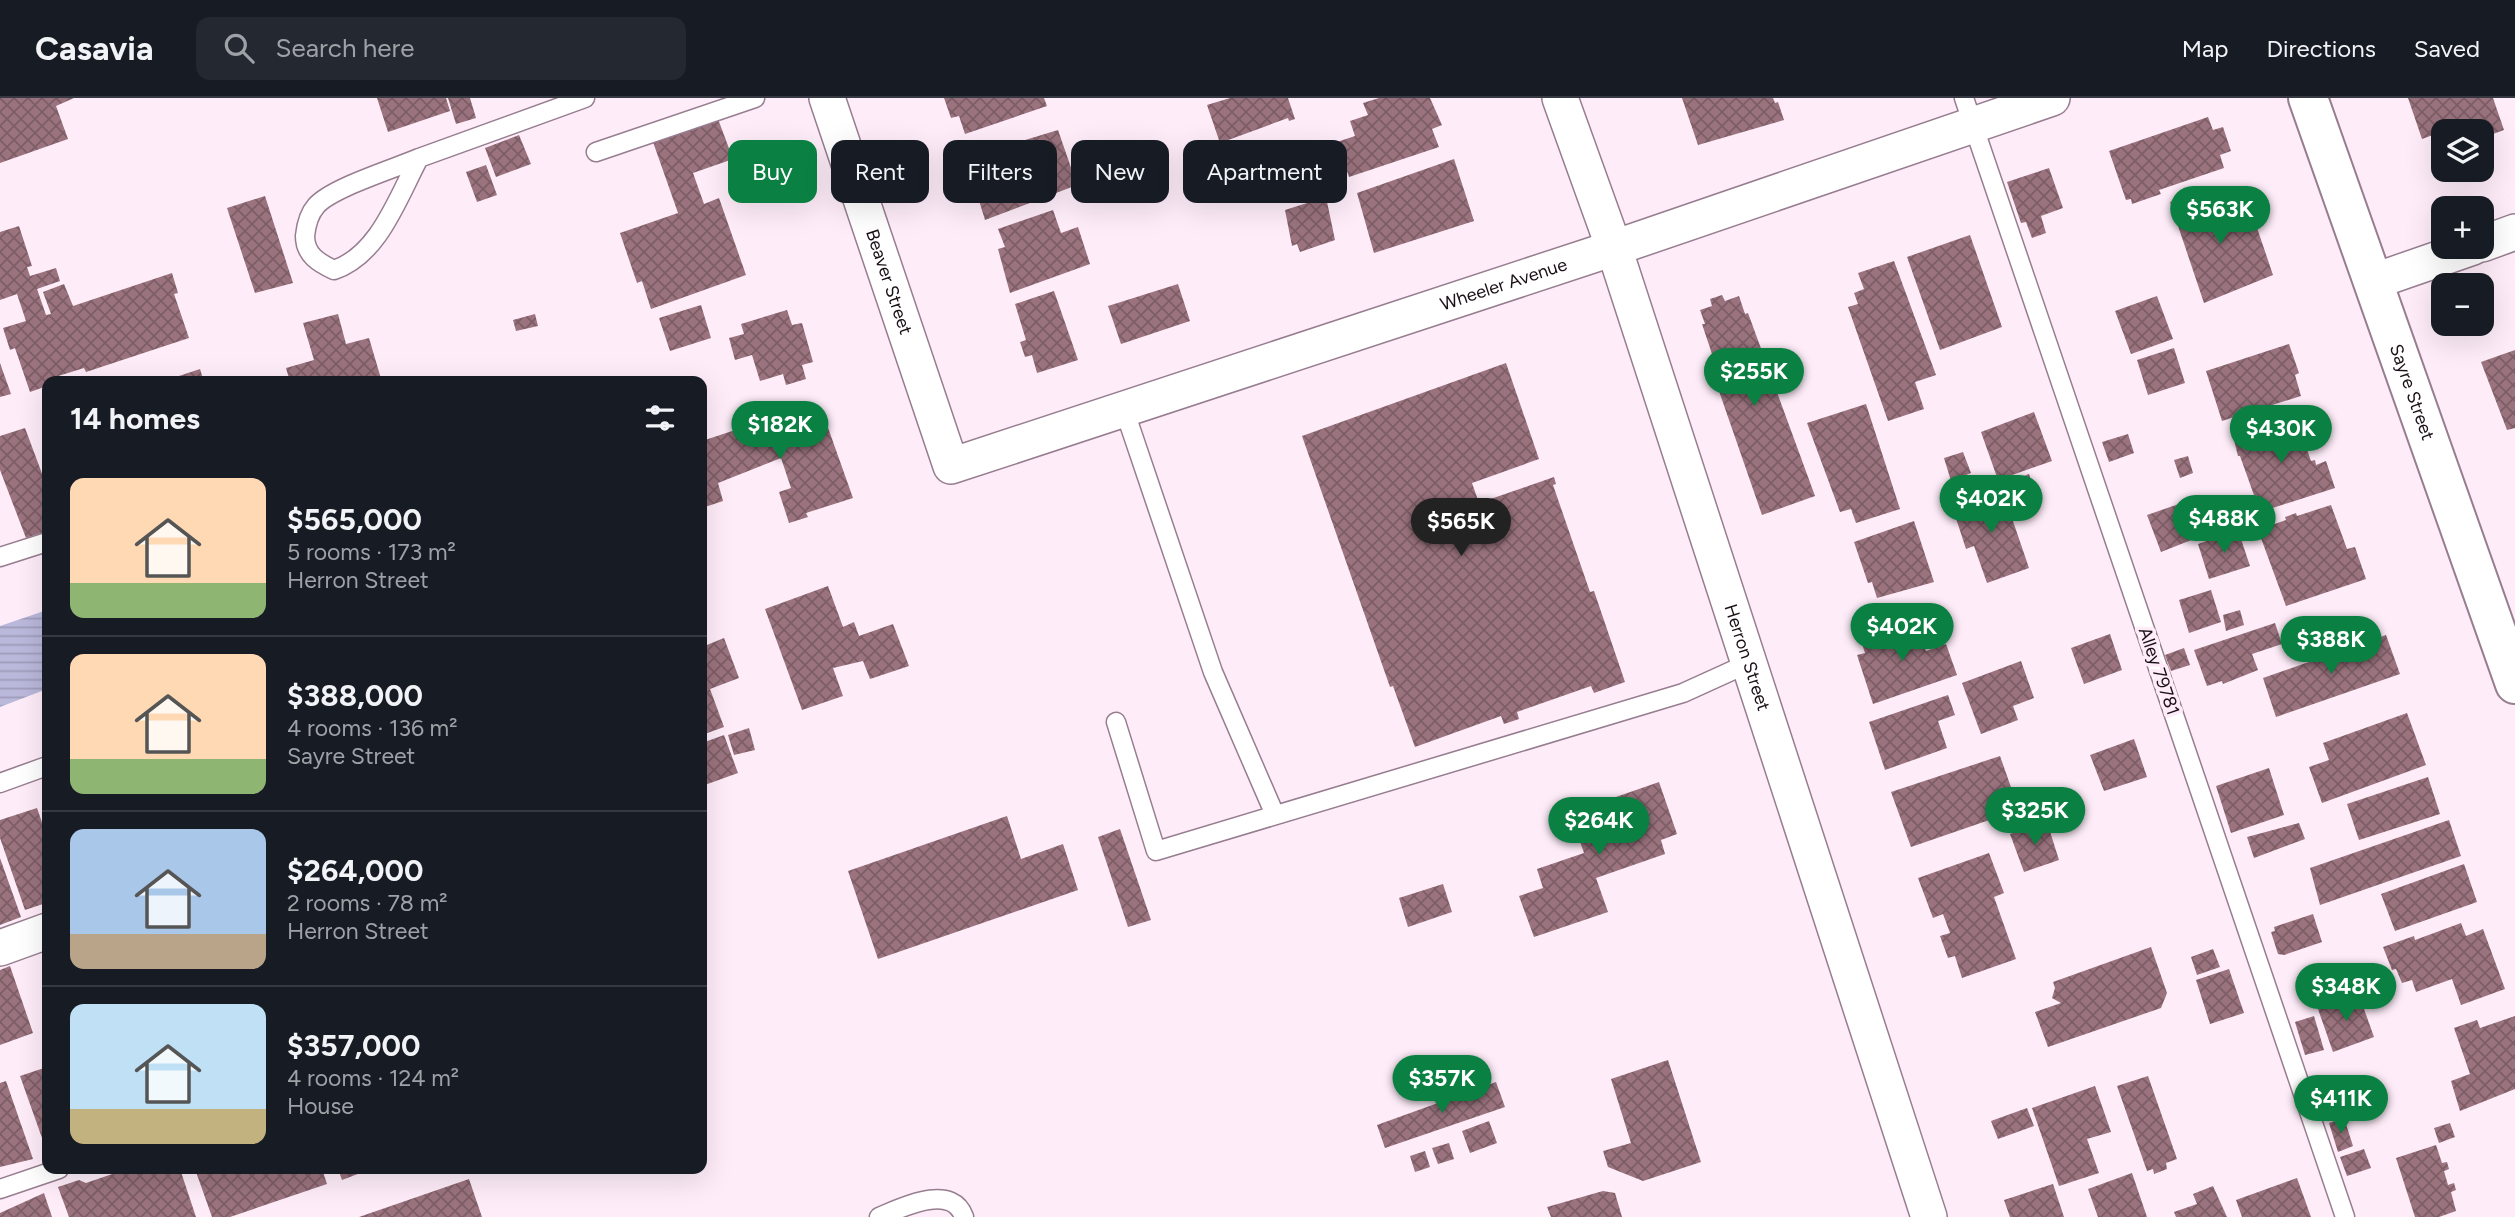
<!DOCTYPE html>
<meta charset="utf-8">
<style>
body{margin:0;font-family:Figtree,sans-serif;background:#242831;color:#f1f3f6;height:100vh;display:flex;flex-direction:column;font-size:26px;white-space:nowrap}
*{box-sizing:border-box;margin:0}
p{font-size:23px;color:#9ea1a6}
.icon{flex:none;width:38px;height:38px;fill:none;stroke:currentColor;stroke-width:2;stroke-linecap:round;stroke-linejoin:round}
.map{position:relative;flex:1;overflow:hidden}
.sheet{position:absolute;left:42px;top:278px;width:665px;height:798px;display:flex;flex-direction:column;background:#171b24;border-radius:14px;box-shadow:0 7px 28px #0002}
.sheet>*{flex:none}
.banner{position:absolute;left:728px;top:42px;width:665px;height:63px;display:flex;gap:14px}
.fabs{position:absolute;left:2431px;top:21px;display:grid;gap:14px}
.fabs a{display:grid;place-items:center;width:63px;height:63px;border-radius:14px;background:#171b24;box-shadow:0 7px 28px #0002;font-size:35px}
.price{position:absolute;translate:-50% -60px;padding:0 16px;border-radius:24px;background:#0b8043;color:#fff;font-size:23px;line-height:46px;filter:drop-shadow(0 2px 4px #0008)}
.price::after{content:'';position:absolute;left:50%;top:42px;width:21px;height:16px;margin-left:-10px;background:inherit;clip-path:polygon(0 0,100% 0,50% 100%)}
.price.current{background:#222;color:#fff}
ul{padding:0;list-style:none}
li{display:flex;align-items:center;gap:21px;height:175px;padding:0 28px}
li+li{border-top:2px solid #363941}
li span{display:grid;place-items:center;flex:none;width:196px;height:140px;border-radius:14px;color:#555}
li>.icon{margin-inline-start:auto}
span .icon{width:84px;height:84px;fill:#fffc;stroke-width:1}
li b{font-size:30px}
h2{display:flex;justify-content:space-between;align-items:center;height:84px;padding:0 28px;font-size:30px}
.tag{padding:0 24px;border-radius:14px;background:#171b24;box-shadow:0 7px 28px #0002;font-size:24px;line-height:63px}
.tag.current{background:#0b8043;color:#fff}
header{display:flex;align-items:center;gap:42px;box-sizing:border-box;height:98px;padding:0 35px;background:#171b24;border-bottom:2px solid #363941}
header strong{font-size:33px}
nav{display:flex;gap:38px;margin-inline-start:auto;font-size:24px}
.search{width:490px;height:63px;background:#242831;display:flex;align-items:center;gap:18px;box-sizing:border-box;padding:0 24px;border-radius:14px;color:#9ea1a6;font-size:26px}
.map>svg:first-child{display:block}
</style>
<header>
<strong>Casavia</strong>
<div class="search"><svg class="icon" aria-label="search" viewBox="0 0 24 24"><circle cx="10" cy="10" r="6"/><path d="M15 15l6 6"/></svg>Search here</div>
<nav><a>Map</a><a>Directions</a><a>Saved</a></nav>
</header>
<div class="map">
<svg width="2515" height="1119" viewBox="0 0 2515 1119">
<defs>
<pattern id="water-rules" width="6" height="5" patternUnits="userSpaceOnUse" patternTransform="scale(1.75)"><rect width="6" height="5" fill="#bab8db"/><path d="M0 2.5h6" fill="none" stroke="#9f9dbb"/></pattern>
<pattern id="building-cross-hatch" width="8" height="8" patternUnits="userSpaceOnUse" patternTransform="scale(1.75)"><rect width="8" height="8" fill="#9a737e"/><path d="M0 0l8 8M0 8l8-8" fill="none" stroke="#7d5d66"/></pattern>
</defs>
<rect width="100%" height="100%" fill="#feedf9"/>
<path fill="url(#water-rules)" d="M47,512V591L0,609V528Z"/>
<path fill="url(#building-cross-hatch)" d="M0,0H74L56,8L68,41L0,65Z
M377,0H446L450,13L388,34Z
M448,0H470L476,20L456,26Z
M944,0H1044L1047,8L965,36L959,18L951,20Z
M1230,0H1288L1295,21L1289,23L1288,20L1220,45L1207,7Z
M1379,0H1430L1442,27L1432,31L1439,49L1349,79L1337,44L1355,38L1350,23L1368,17L1363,5Z
M1682,0H1773L1775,5L1778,4L1784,22L1698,47Z
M2408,0H2493L2504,32L2482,40V33H2443V54L2439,55L2433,37L2422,41Z
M2208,19L2213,32L2223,29L2231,53L2220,57L2224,70L2159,92L2161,96L2132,106L2131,101L2126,102L2109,53Z
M718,21L733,61L693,75L704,106L719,100L746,177L651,211L642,183L637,185L620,135L678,115L653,44Z
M1058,32L1077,87L985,122L966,60Z
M519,37L531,66L496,79L485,50Z
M1454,61L1474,123L1374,155L1357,95Z
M486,67L497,97L477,104L466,74Z
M2049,70L2063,110L2041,118L2046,135L2032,140L2026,124L2021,125L2007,84Z
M2207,92L2215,114L2236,107L2242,122L2253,118L2273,177L2204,205L2170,104Z
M265,98L293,185L255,195L227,110Z
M1326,99L1335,142L1300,154L1297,146L1292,148L1285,112Z
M1053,112L1061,135L1078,129L1090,166L1010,195L998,151L1005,149L998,131Z
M19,128L32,168L27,169L30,178L56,170L60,183L37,191L46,217L51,216L43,194L64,186L73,208L172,175L178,195L174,196L189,240L86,274L84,270L52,280L47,288L30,294L15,250L10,252L3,230L26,223L17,196L0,202V134Z
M1970,137L2002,229L1940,252L1907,159Z
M1894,163L1936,277L1915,284L1924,311L1888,323L1848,209L1858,206L1854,195L1864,191L1858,175Z
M1178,186L1190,223L1121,246L1108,208Z
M1054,193L1078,262L1037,275L1032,257L1025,259L1020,244L1026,242L1015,206Z
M1722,197L1725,203L1739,198L1745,216L1748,215L1815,398L1762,417L1711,270L1716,268L1702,226H1705L1700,212L1712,208L1710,201Z
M2157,198L2173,241L2131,256L2115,213Z
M701,207L711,240L670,253L659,220Z
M787,212L792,227L802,225L813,264L802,267L806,281L786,287L783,276L760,283L752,257L735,262L729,240L744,236L741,226Z
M338,216L346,246L369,240L382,284H290L286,270L314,262L303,225Z
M535,216L538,228L516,233L513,222Z
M2289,246L2299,275L2295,277L2301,298L2222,323L2206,273Z
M2174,250L2185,285L2148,297L2137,262Z
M2515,252V330L2507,332L2481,264Z
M0,265L11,296L0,299Z
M1506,265L1539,361L1472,385L1479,405L1554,379L1556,386L1553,387L1590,494L1594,493L1625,584L1594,595L1591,588L1517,614L1519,621L1504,626L1501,618L1415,649L1393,588L1390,589L1302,338Z
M200,271L204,284H178L176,279Z
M814,306L821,325L826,324L853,400L806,415L808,419L789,425L779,394L791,390L781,360L718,385L723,403L702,410V343Z
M1866,306L1900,411L1856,425L1851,411L1840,414L1807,325Z
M2034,314L2052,363L1998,382L1981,334Z
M2295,317L2311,363L2315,362L2316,367L2326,363L2335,390L2260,414L2240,358H2238L2233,338Z
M25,330L47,389V433L26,440L0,372V338Z
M2128,336L2134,355L2109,364L2102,344Z
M1963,354L1971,375L1951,383L1944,360Z
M2188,358L2193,375L2180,380L2174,362Z
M2029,376L2035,394L2020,400L2014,382Z
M2002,391L2029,470L1987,485L1974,448L1966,451L1952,408Z
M2202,398L2214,433L2161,454L2147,417Z
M2331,407L2347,451L2355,449L2366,481L2286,508L2258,432L2286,422L2285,419L2296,415L2297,418Z
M1914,423L1934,484L1877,500L1872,484L1868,485L1854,444Z
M2238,432L2250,468L2209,481L2198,446Z
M828,488L843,529L854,524L859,538L893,526L909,568L870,581L863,563L833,570L843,598L802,612L765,511Z
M2211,492L2221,524L2189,535L2179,502Z
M2240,512L2244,527L2226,533L2223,517Z
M1914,523L1926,553L1946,546L1957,577L1873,606L1857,557L1865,555L1861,543Z
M2275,525L2282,546L2252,556L2258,572L2223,586L2222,583L2207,588L2194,552Z
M2110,536L2122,572L2084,586L2071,550Z
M2386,537L2400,576L2276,619L2263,580Z
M724,540L739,580L710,591L724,629L702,637V549Z
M2184,550L2190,567L2171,573L2165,557Z
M2021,563L2034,600L2013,608L2018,622L1981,636L1962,585Z
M1948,597L1955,617L1938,623L1947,650L1885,672L1869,624Z
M2407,615L2426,667L2322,705L2309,669L2329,662L2323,645Z
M749,630L755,652L734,657L728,637Z
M724,637L738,675L702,688V645Z
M2134,641L2147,679L2104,693L2090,657Z
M2000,658L2018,709L2000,715L2001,718L1911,749L1891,694Z
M2269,670L2284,717L2231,735L2216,688Z
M2428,679L2440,716L2359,742L2347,706Z
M1659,684L1677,736L1661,742L1665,756L1596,780L1608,814L1534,839L1519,798L1543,790L1537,771L1584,755L1570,715Z
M37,710L47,739V808L43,806L25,812L0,740V722Z
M1007,718L1021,761L1063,746L1078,792L878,861L848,773Z
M2449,722L2461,758L2320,807L2310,770Z
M2047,724L2059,762L2024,774L2010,736Z
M2299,725L2305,741L2254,760L2247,739Z
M1120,731L1151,822L1128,829L1098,739Z
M1989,755L2004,795L1994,799L2016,861L1962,880L1955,858L1948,860L1940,838L1950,835L1943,816L1933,820L1918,780Z
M0,760L21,819L0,827Z
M2464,766L2477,804L2395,833L2381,796Z
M1443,786L1452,814L1408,829L1399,800Z
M2313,816L2322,844L2284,857L2278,856L2271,834L2275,833L2274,829Z
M2461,825L2466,838L2483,831L2505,891L2461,907L2452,881L2416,894L2412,882L2402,885L2396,871L2392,872L2383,849L2414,838L2415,842Z
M2151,849L2167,895L2161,910L2048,949L2035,914L2061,905L2052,900L2055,890L2053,884Z
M2213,851L2220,869L2197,877L2191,859Z
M10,868L33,935L0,947V872Z
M2229,871L2244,915L2210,926L2196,882Z
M2359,897L2374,939L2333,954L2318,911Z
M2314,918L2324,952L2305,957L2295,924Z
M2515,918V991L2460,1013L2451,983L2470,976L2454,930L2477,922L2480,930Z
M1668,962L1701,1064L1643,1083L1608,1069L1603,1053L1631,1045L1611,981Z
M47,965V1054L20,978L44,970Z
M2148,978L2177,1061L2166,1065L2167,1071L2154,1076L2153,1071L2147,1073L2117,988Z
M6,983L33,1061L0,1069V985Z
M1496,984L1505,1009L1385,1050L1377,1027Z
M2095,988L2111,1034L2087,1041L2099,1075L2059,1088L2032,1010Z
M2027,1010L2034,1028L1998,1041L1991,1023Z
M2344,1020L2353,1048L2338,1054L2329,1025Z
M1489,1023L1497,1045L1470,1055L1462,1033Z
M2450,1025L2455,1039L2439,1045L2434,1030Z
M1449,1045L1454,1061L1438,1066L1432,1050Z
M2436,1047L2442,1065L2447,1064L2449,1071L2444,1073L2448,1087L2454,1085L2456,1092L2451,1094L2456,1113L2439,1119H2415L2396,1060Z
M2364,1051L2371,1070L2347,1078L2340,1059Z
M1425,1053L1430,1069L1415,1074L1410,1058Z
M127,1071H180L196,1119H69L58,1089L79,1082L86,1085Z
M195,1071H322L327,1086L230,1119H212Z
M338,1071H371L342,1082Z
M2132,1075L2147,1119H2098L2088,1091Z
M2297,1080L2311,1119H2242L2236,1102Z
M469,1081L482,1119H359Z
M2053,1086L2064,1119H2010L2004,1102Z
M2213,1088L2227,1119H2176L2174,1114L2197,1106L2193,1096Z
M1603,1093L1615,1095L1622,1119H1551L1547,1109Z
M44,1095L52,1119H0V1115Z"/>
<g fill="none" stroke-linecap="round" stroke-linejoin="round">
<defs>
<path id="lane" d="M1964,0L2345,1119
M596,54L755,0
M419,60C398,99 379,157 334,172C319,165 305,157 305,138C306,128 309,116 316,108C331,90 396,70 419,60L585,0
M1124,311L1213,574L1275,717
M0,459L47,444
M1116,624L1156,753L1683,595L1749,565
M0,685L47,668
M0,1091L59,1071
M879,1119C901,1110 952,1084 964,1119"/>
<g id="street">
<path id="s1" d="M827,0L951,368L1614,150L2052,0"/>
<path id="s2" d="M1560,0L1614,150L1929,1119"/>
<path d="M2482,146L2515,134"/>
<path d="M2375,183L2473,149"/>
<path d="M0,850L47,833"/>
</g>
<g id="secondary">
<path id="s3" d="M2308,0L2515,586"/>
</g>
</defs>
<use href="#lane" stroke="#977d90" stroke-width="21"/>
<use href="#street" stroke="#977d90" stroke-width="38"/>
<use href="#secondary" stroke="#977d90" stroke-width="42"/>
<use href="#lane" stroke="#fff" stroke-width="18"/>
<use href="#street" stroke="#fff" stroke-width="35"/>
<use href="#secondary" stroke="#fff" stroke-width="38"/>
</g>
<g text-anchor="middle" stroke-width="7" stroke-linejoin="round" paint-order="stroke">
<g font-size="18" fill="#1a1017" stroke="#feedf9">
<text dy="6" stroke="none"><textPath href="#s1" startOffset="194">Beaver Street</textPath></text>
<text dy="6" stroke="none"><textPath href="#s1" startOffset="970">Wheeler Avenue</textPath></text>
<text dy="6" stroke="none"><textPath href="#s3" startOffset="312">Sayre Street</textPath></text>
<text dy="6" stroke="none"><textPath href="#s2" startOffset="590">Herron Street</textPath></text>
<text transform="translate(2159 573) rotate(71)" y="6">Alley 79781</text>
</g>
</g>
</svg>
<div class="fabs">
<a><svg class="icon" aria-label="layers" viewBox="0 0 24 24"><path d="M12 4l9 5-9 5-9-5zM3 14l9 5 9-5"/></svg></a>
<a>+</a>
<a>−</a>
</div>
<b class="price" style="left:2220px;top:148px">$563K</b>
<b class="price" style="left:1754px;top:310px">$255K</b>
<b class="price" style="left:780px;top:363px">$182K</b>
<b class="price" style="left:2281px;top:367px">$430K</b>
<b class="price" style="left:1991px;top:437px">$402K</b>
<b class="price" style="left:2224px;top:457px">$488K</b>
<b class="price current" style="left:1461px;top:460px">$565K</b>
<b class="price" style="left:1902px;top:565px">$402K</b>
<b class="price" style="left:2331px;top:578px">$388K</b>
<b class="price" style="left:2035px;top:749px">$325K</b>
<b class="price" style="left:1599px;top:759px">$264K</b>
<b class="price" style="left:2346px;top:925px">$348K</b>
<b class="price" style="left:1442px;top:1017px">$357K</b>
<b class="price" style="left:2341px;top:1037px">$411K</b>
<div class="banner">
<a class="tag current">Buy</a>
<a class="tag">Rent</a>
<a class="tag">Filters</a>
<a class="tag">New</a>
<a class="tag">Apartment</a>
</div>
<section class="sheet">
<h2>14 homes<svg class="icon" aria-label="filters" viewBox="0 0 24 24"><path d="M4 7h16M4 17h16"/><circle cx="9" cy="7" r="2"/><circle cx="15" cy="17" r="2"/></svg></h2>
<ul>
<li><span style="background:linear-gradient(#ffd9b3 75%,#8fb573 0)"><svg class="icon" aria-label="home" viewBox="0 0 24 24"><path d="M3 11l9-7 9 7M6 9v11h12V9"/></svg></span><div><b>$565,000</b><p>5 rooms · 173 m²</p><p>Herron Street</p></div></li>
<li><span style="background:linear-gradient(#ffd9b3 75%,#8fb573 0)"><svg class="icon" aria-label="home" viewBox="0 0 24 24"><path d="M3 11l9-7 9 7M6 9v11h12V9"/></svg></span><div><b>$388,000</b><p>4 rooms · 136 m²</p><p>Sayre Street</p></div></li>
<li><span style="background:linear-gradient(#a9c7e8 75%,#b9a48a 0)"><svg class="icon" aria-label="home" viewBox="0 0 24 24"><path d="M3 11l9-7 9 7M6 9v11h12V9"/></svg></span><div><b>$264,000</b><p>2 rooms · 78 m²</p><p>Herron Street</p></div></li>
<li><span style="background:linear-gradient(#bfe0f5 75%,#c2b280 0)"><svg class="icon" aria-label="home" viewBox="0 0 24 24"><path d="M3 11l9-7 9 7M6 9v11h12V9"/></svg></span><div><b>$357,000</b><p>4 rooms · 124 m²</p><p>House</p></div></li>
</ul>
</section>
</div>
